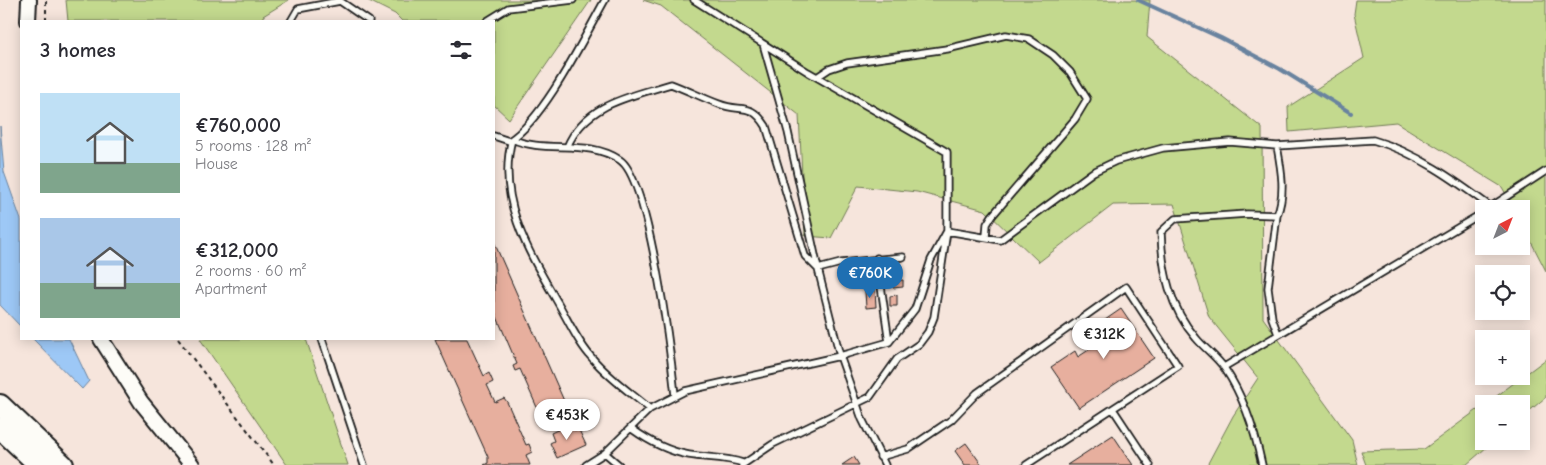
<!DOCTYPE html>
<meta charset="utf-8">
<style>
body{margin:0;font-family:"Comic Neue",sans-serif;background:#f2f2f3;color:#2b2b33;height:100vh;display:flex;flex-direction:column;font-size:19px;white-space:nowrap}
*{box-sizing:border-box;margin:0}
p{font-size:16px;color:#7c7c81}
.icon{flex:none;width:28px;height:28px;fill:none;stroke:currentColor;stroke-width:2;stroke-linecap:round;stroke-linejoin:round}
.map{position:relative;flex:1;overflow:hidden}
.drawer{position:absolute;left:20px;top:20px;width:475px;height:320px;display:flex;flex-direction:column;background:#fff;border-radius:0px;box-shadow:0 2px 12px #0003}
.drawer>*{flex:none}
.needle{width:32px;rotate:42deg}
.fabs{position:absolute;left:1475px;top:200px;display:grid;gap:10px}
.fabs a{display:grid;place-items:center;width:55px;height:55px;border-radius:0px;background:#fff;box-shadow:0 2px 12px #0003;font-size:25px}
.price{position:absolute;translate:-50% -42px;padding:0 11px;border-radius:18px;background:#fff;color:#222;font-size:16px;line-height:32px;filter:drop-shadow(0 1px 2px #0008)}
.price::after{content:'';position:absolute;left:50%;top:30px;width:15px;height:11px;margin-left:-8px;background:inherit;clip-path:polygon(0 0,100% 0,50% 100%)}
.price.selected{background:#1f6fb2;color:#fff}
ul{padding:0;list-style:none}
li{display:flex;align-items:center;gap:15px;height:125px;padding:0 20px}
li span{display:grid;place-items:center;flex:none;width:140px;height:100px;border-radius:0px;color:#555}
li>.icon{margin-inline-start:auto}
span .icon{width:60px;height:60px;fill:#fffc;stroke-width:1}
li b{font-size:21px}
h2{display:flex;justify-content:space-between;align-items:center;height:60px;padding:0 20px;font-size:21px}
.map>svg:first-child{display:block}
</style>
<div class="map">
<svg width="1546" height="465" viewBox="0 0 1546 465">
<rect width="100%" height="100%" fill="#f6e5dc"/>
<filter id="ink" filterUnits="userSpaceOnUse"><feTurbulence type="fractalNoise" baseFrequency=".02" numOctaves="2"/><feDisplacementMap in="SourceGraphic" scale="10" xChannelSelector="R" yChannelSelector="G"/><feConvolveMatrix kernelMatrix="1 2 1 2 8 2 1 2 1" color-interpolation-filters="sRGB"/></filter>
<g filter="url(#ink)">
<path fill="#c3d98e" stroke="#707a55" d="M66,0H289L263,16V21H68Z
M367,0H591L509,119L494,105V21H402L395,14Z
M643,0H1150L1147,37L1262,128L1263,318L1352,440L1358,465H1207L1233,416L1258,378L1209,317L1174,204L1113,205L1039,262L985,210L917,192L858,186L831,238L805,236L799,115L661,6Z
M1356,0H1546V271L1521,222V209H1514L1502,187L1396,122L1289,132L1288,107L1364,58L1354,14Z
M200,339H306L348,465H287Z
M1546,359V397L1521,418V404H1486Z
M1484,405V441H1494L1466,465H1366L1361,451L1424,449Z"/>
<path fill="#9dc8f6" stroke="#69839f" d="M0,126L4,172L21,220V327L0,305Z
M33,339H69L89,381L82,389Z"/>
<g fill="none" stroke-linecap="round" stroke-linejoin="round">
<path stroke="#69839f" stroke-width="4" d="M1138,0L1221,38L1280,69L1351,113"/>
</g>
<path fill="#e7af9e" stroke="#1c1c1c" d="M494,242L568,410L543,421L520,369L515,371L513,366L517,364L494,310Z
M873,267L875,284L864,285L863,268Z
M903,280V287L893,288L892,281Z
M875,290L876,307L866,308L865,291Z
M897,295V306H890V296Z
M1121,309L1154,358L1079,408L1051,367L1075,351L1078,357L1101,342L1092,329Z
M435,339H467L484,376L489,373L493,382L487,385L495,402L504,398L507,402L526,445L529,444L532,452L526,455L530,465H484L488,463V457Z
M572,423L574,430H579L586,445L557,458L550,443L554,441L551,433Z
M1113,435L1133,465H1067Z
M966,443L982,465H965L955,451Z
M854,457L859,465H842Z"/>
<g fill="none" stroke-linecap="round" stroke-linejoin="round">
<defs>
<path id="service" d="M694,0L808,72L947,152V231L931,260L915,309L889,342L840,356L818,269L841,263L903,257
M291,21L298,9L340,1L369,21
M487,21L508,8L573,0
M763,44L788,132L818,269
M817,77L829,69L847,63L947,49L1006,35L1029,39L1053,55L1070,72L1087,99L1075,119L992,216L987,224L986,237
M494,136L509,141C545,118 583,39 605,0
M1277,146C1281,168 1286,193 1277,215L1268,288L1272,318L1278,334
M567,147C586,103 630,97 671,84C687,90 703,98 719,104C741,113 750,101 766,126L805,256L818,269
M1489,208L1546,171
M877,258L889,342
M322,339L364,465
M1224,367L1484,212
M650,409C631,393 609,378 593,359C578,343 569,322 558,303C529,253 496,199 512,139C545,154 587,138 620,160C649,179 671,356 675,395
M1113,409L1150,465
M632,429C650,442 667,451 689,455C707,458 726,457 743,463
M605,453L650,409L685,391L840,356L862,419L885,465
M880,457L908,449L951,420L977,393L1126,287L1178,366L1026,465
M586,465L605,453L619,465
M742,465L773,444L870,397L897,359L919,344L928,332L934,317L947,231L1000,240L1093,172L1116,161L1163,148L1230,142L1277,146L1373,140C1416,152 1456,181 1491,207
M1262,465C1255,432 1244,397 1225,369C1217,357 1205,349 1196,338C1170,308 1162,271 1161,232L1175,219L1247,214L1277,215"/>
<path id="tertiary" d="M28,21L29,0
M101,339L141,402L192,465"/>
<path id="motorway" d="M0,405L63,465
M0,428L39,465"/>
</defs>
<use href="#service" stroke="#1c1c1c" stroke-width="9"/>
<use href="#tertiary" stroke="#1c1c1c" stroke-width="18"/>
<use href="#motorway" stroke="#1c1c1c" stroke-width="24"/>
<path stroke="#1c1c1c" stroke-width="2" stroke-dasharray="4 4" stroke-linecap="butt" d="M46,21V0
M178,339L274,465"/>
<use href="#service" stroke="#fdfcf7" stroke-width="5.5"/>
<use href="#tertiary" stroke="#fdfcf7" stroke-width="14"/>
<use href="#motorway" stroke="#fdfcf7" stroke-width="20"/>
</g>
</g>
</svg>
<div class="fabs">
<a><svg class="needle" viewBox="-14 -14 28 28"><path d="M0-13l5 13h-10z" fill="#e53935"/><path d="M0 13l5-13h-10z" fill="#7c7c81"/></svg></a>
<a><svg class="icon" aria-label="locate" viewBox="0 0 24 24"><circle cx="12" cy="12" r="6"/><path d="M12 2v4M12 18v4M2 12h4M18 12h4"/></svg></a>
<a>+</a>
<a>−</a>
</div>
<b class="price selected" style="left:870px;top:299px">€760K</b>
<b class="price" style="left:1104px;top:360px">€312K</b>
<b class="price" style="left:567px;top:441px">€453K</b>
<section class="drawer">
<h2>3 homes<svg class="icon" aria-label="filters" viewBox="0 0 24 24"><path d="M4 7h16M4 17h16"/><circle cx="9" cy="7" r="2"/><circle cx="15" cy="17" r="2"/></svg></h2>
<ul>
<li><span style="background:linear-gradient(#bfe0f5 70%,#7fa58c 0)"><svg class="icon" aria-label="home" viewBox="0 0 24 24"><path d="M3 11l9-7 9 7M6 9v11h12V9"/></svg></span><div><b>€760,000</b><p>5 rooms · 128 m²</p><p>House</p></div></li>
<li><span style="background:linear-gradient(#a9c7e8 65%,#7fa58c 0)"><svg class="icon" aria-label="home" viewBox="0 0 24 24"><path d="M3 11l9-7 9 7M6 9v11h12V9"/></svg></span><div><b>€312,000</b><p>2 rooms · 60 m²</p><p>Apartment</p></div></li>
</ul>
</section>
</div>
